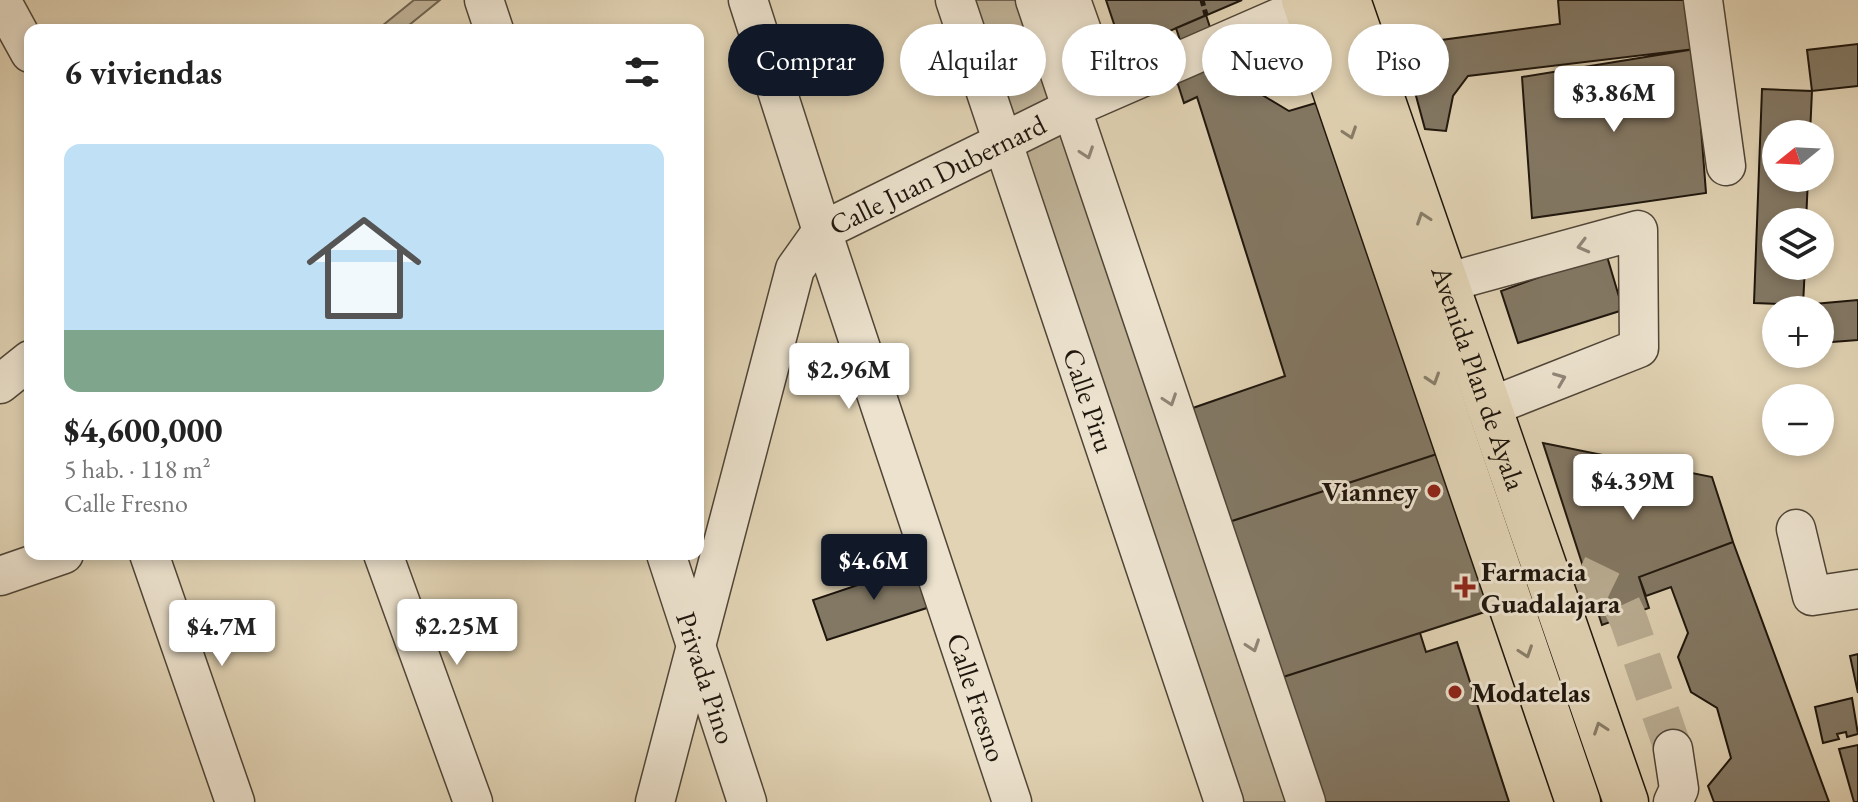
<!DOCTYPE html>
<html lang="es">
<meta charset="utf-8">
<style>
body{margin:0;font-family:"EB Garamond",serif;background:#f2f2f2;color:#222;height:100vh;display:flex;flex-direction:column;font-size:30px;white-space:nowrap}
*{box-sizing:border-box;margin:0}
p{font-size:26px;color:#767676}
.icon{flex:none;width:44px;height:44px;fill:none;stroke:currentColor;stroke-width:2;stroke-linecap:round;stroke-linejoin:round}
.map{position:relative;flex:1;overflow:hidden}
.panel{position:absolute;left:24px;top:24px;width:680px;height:536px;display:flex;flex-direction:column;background:#fff;border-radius:16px;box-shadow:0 4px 12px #0003}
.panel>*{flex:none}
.top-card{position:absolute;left:728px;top:24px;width:760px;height:72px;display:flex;gap:16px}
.needle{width:52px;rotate:252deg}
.buttons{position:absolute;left:1762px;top:120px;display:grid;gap:16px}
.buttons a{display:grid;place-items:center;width:72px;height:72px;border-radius:50%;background:#fff;box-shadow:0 4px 12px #0003;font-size:40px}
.price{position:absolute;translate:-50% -68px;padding:0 18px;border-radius:8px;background:#fff;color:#222;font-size:26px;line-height:52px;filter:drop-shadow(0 2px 4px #0008)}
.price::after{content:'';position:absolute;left:50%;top:48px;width:24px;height:18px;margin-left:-12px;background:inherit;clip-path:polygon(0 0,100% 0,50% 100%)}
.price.active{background:#111827;color:#fff}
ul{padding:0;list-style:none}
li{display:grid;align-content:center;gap:16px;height:424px;padding:0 40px}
li span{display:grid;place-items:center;height:248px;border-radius:16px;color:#555}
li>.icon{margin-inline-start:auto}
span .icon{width:144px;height:144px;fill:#fffc;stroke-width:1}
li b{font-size:34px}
h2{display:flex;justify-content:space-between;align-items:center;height:96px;padding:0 40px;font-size:34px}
.chip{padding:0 28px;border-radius:36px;background:#fff;box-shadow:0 4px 12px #0003;font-size:28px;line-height:72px}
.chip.active{background:#111827;color:#fff}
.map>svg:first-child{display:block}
</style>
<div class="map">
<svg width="1858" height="802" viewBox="0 0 1858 802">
<rect width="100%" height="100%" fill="#e1d3b4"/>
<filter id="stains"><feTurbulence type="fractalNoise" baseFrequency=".0025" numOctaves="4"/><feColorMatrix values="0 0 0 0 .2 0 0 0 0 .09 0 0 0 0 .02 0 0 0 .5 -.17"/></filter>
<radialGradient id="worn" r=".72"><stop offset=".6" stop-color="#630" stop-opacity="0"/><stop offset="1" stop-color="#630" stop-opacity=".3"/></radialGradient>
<path fill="#c0b398" stroke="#6f6452" stroke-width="2" d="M414,0H440L403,30H377Z
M955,0H1035L1306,802H1224Z"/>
<path fill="#837864" stroke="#1e160d" stroke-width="2" d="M1106,0H1242L1123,51Z
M1558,0H1688L1695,49L1468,76L1453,96L1446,131L1425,129L1406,59L1412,44L1560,24Z
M1206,15L1220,58L1190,70L1176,28Z
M1858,44V86L1812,91L1807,50Z
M1695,49L1706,193L1532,218L1522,77Z
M1220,58L1231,92L1249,87L1289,111L1326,100L1443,452L1226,523L1190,409L1285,376L1197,97L1184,103L1175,75Z
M1762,89L1812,91L1810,134H1776V178H1808L1806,222H1776V266H1805L1803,305L1754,303Z
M1606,253L1623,310L1518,343L1501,291Z
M1858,300V340L1820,343V310H1804L1803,305Z
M1543,443L1712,477L1733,542L1639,577L1649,608L1602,625Z
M1443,452L1494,609L1277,679L1226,523Z
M1733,542L1829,802H1714L1708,786L1731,758L1717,708L1691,692L1678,657L1688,633L1671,587L1646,596L1639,577Z
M920,564L933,606L827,640L813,600Z
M1420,633L1426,652L1457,642L1509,802H1318L1277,679Z
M1858,654V693L1850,656Z
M1852,698L1858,734L1847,737L1846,732L1837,734L1839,739L1823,743L1815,707Z
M1858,745V802H1854L1839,749Z"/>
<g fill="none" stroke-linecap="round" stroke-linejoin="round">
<path stroke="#baad93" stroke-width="38" stroke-dasharray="38 19" stroke-linecap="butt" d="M1577,574L1616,593L1629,621L1673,749"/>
<defs>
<g id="minor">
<path d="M1,0L30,53"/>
<path d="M484,0L494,30"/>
<path id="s1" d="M748,0L822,231L1012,802"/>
<path id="s2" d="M955,0L1224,802"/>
<path d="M1035,0L1306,802"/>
<path d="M1071,0L1104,93"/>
<path d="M1703,0L1726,166"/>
<path d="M1445,283L1638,230L1639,348L1487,408"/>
<path d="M0,384L30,360"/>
<path d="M1796,529L1812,596L1858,589"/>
<path d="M149,554L235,802"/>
<path d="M383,554L473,802"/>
<path id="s3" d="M666,554L747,802"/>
<path d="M0,576L64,554"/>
<path id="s4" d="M655,802L795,269L822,231L1072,108L1306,6L1335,1"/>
<path d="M1673,802L1679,789L1673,749"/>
</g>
<g id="major">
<path d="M1304,0L1578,802"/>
<path id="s5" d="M1348,0L1626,802"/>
</g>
</defs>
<use href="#minor" stroke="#4f4537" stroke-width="41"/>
<use href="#major" stroke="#1e160d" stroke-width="47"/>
<path stroke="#1e160d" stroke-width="5" stroke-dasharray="6 4" stroke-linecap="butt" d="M1202,0L1206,15"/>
<use href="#minor" stroke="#ece2ce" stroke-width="38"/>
<use href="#major" stroke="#e1d3b4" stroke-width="44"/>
</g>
<circle fill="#91856f" cx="1022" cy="53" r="10"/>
<defs><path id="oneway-chevron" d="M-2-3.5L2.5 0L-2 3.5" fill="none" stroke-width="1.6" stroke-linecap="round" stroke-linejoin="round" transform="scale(2)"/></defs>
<g stroke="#897e69">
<use href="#oneway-chevron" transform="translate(1350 133) rotate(71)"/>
<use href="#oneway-chevron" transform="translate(1423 218) rotate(-109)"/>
<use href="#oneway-chevron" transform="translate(1433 379) rotate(72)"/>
<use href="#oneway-chevron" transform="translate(1526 652) rotate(71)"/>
<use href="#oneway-chevron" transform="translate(1600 728) rotate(-109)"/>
</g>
<g stroke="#8f8677">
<use href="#oneway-chevron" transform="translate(1087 153) rotate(71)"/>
<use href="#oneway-chevron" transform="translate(1583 246) rotate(165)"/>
<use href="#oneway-chevron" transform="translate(1560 379) rotate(-22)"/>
<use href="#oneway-chevron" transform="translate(1170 400) rotate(71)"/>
<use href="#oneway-chevron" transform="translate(1253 646) rotate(71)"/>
</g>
<g fill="#8f2418" stroke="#ece2ce" stroke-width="3">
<circle cx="1434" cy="491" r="8"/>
<path d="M1461 575h8v8h8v8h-8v8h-8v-8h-8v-8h8z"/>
<circle cx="1455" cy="692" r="8"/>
</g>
<g text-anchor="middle" stroke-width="6" stroke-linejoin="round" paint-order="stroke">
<g font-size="28" fill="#1e160d" stroke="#ece2ce">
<text dy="10" stroke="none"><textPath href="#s4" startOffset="726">Calle Juan Dubernard</textPath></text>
<text dy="10" stroke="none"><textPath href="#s5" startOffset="400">Avenida Plan de Ayala</textPath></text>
<text dy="10" stroke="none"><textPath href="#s2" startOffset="422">Calle Piru</textPath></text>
<text dy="10" stroke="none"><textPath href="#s3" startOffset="130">Privada Pino</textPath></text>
<text dy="10" stroke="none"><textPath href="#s1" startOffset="734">Calle Fresno</textPath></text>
</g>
<g font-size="28" font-weight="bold" fill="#1e160d" stroke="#ece2ce" text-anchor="start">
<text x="1418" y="501" text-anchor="end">Vianney</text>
<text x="1481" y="581">Farmacia<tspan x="1481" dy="32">Guadalajara</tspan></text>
<text x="1471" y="702">Modatelas</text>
</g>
</g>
<rect width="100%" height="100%" filter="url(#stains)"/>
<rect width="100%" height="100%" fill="url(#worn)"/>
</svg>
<div class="buttons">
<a><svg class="needle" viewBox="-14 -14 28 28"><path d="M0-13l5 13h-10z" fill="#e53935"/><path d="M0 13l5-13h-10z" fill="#767676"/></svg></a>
<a><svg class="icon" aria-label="layers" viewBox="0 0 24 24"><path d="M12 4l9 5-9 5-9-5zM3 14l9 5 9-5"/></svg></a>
<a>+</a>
<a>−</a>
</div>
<b class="price" style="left:1614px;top:134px">$3.86M</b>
<b class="price" style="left:849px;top:411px">$2.96M</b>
<b class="price" style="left:1633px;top:522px">$4.39M</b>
<b class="price active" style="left:874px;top:602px">$4.6M</b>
<b class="price" style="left:457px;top:667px">$2.25M</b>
<b class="price" style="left:222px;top:668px">$4.7M</b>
<div class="top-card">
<a class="chip active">Comprar</a>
<a class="chip">Alquilar</a>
<a class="chip">Filtros</a>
<a class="chip">Nuevo</a>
<a class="chip">Piso</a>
</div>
<section class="panel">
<h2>6 viviendas<svg class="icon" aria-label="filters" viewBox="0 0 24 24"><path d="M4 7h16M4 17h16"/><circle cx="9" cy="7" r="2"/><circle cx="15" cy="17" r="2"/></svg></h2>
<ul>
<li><span style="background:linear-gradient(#bfe0f5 75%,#7fa58c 0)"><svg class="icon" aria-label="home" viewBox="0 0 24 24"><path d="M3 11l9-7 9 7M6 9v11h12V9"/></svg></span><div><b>$4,600,000</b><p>5 hab. · 118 m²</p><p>Calle Fresno</p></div></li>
</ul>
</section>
</div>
